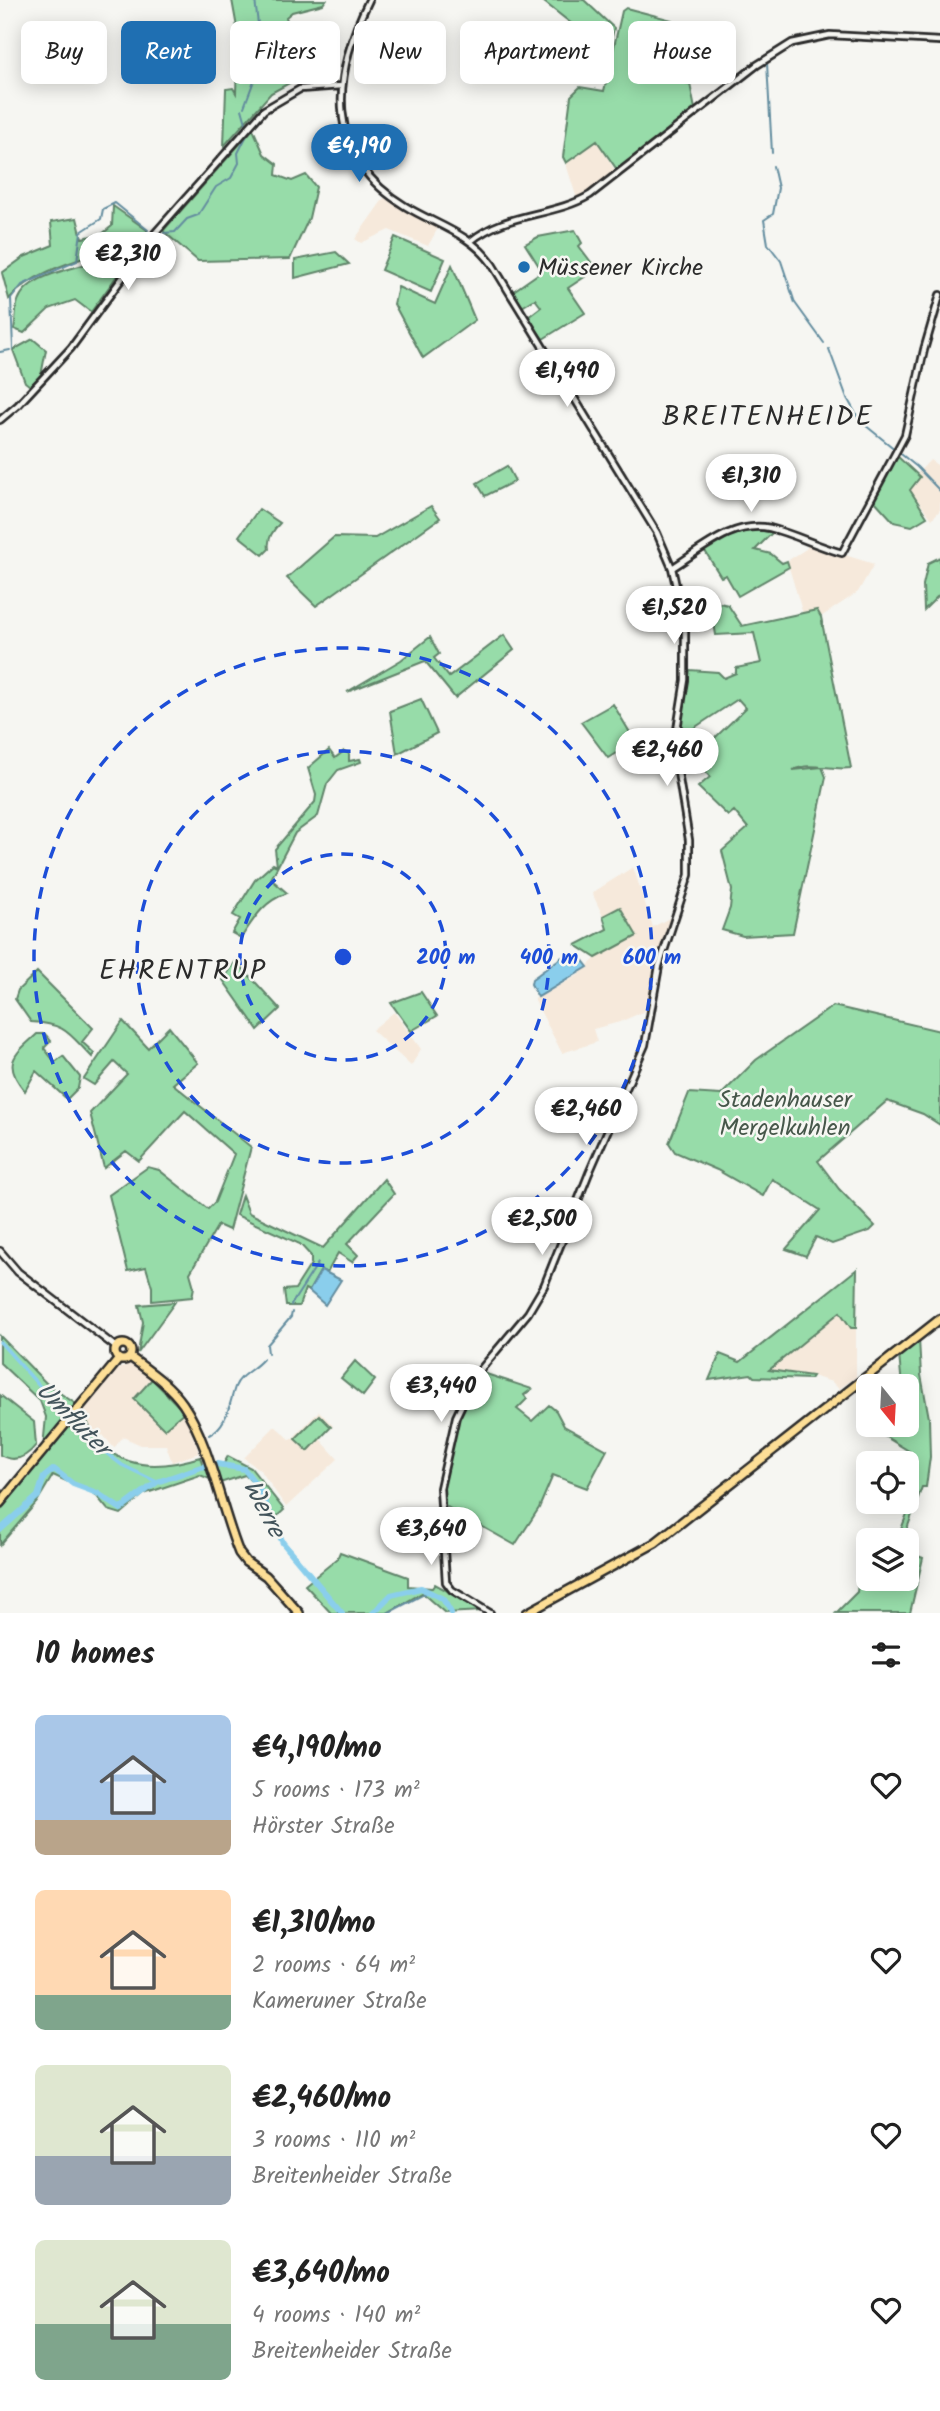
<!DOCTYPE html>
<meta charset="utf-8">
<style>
body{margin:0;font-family:Kalam,sans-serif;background:#f6f6f6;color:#222;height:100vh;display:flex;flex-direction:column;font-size:26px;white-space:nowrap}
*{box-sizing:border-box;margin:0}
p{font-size:23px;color:#767676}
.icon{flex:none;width:38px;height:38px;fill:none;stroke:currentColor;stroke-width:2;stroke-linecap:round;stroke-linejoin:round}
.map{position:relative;height:1613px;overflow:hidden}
.panel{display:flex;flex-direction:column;background:#fff;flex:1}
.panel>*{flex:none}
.guide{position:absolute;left:21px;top:21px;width:900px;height:63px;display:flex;gap:14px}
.needle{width:46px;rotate:162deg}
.fabs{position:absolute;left:856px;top:1374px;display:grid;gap:14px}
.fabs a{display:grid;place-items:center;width:63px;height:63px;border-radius:10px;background:#fff;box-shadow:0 4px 18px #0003;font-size:35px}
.price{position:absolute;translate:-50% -60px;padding:0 16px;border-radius:24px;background:#fff;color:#222;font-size:23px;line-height:46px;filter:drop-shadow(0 2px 4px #0008)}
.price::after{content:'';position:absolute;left:50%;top:42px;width:21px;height:16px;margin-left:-10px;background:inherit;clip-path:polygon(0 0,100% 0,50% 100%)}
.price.active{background:#1f6fb2;color:#fff}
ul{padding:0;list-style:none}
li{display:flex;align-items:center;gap:21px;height:175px;padding:0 35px}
li span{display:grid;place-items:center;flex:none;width:196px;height:140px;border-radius:10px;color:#555}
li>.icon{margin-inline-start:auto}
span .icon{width:84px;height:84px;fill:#fffc;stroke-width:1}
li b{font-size:30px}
h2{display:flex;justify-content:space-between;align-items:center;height:84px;padding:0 35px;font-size:30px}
.pill{padding:0 24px;border-radius:10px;background:#fff;box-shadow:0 4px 18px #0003;font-size:24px;line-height:63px}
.pill.active{background:#1f6fb2;color:#fff}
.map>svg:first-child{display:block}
</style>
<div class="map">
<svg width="940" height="1613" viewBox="0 0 940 1613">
<rect width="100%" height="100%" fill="#f6f6f2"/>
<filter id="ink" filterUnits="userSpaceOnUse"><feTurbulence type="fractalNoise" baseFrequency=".0143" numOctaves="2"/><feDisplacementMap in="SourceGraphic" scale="14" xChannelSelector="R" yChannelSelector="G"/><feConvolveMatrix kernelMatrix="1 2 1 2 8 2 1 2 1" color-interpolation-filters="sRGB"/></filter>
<g filter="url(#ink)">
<path fill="#f6e9db" d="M597,141L616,172L577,199L566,164Z
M384,198L438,228L428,246L389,230L361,243L355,239Z
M930,460L940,467V510L932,519L910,490L918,482L917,474Z
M809,544L874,564L858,592L821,617L817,610L803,614L787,561L806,549Z
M633,867L653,927L671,917L653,968L647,1010L620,1022L593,1029L597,1042L562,1053L534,999L577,976L596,958L637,936L620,907L603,916L592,893Z
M394,1012L421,1049L411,1066L372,1030Z
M840,1312L851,1328H856V1377L839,1389L832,1382L812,1376L769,1370Z
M129,1364L152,1379L134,1399L171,1421L184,1412L199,1453L172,1462L166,1445H141L123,1437L114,1448L103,1435L99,1438L87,1425L83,1410L117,1370Z
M319,1411L333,1426L320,1439L338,1459L286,1507L261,1471L244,1458L275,1426L291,1440Z"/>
<path fill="#97dca9" stroke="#61846a" stroke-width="2" d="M232,0H326L323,4L292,12L286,17L290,30L287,44L303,54L293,81L271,93L224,146L226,89L233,88L236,93L238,33Z
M545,0H584L614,28L609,49L600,46L544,2Z
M626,8L672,20L682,58H659L656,77L690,84L695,109L618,171L597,141L566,163L563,157L571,96L580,87L604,91L622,11Z
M253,129L264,154L277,164L276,175L292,181L306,175L316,187L309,218L290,259L198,261L163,231Z
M113,206L147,230V234L91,312L75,300L49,309L24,333L14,329C16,320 15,309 18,301C27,274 73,270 95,261L93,255C64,264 29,276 9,299L2,273L24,257L53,245L51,222L77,218L82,238L102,234L112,226Z
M575,230L582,243L579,246L594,266L589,274L568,288L585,313L543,339L528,317L541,307L535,299L522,307L512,292L542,271L525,244L538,237Z
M395,237L445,259L431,292L381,270Z
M336,252L349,264L295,278V260Z
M452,265L475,320L423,358L394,304L398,287L435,304Z
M33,339L46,350L41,376L30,386L25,382L13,350Z
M897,456L920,477L910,490L927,517L912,526L894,522L874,500Z
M507,466L515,481L485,496L477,483Z
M431,506L440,518L316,606L287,578L334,537L375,538Z
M259,509L280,523C272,531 267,539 269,549L263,555L239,536Z
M751,530L773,532L755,550L771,554L782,563L787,561L789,567L738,596L726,575L721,577L705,551L733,535Z
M940,557V594L924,610L923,585L928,563Z
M684,595L728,605L742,626L817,610L821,617L851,768C830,771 812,761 793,770L822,767L826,777L793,933L743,936L722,930L730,908L732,890L722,851L748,828L734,811L728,816L698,787L710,777L694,758L746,708L738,699L679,738L690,670L718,672L724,678L736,673V668L761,663L754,633L716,635L714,623H687Z
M504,635L514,650L455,698L425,661L347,692L401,660L430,637L439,654L434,658L449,677Z
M421,699L437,733L397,754L390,711Z
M613,704L635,741L608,758L581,722Z
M329,750L335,758L344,751L349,754V761L360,759L361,762L338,770L327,784L318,816L295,833L271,879L287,893C263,902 255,917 241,938L232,933L240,919L233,915L255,880L273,864L277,866L275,849L315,802L316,795L308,768Z
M620,907L637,936L596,958L576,945L607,929L603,916Z
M236,961L280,1009L258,1030L223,980Z
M37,972L93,1028L82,1042L94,1053L92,1057C68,1033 67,1024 31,1022L15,999L18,990Z
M421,992L437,1016L411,1031L391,1003Z
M833,1006L940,1031V1125L923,1114L887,1101L818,1161L839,1189L875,1226L870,1231L832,1244L816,1237L806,1256L786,1249L820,1210L772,1179L763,1196L717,1170L675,1152L669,1143L689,1093L721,1095L756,1060Z
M123,1021L148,1048L169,1027L198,1063L173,1084L251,1147L229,1230L218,1225L190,1273L194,1287L192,1297L152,1301V1287L146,1267L128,1271L109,1195L148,1167L159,1170L208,1209L215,1202L234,1154L185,1111L139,1161L126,1151L104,1168L90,1113L127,1074L114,1062L94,1085L84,1079Z
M37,1034H45L51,1041L44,1048L55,1062L63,1056L80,1077L78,1088L67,1099L36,1071L25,1091C1,1063 15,1054 37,1034Z
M384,1179L394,1194L347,1244L358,1255L352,1262L338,1253L327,1273L321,1270L309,1291L305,1289L299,1306H286L284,1290L295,1289L311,1264V1256L300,1244L236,1215L242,1195L249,1213L323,1248Z
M857,1269L856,1328H851L840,1312L769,1370L812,1376L810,1379L754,1377L751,1374L709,1380L720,1354L740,1362Z
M175,1302L138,1353L143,1322L139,1305Z
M0,1336L48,1385L76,1404L43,1447L46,1417L40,1401L0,1363Z
M919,1339L921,1375L929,1418L930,1457L926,1487H922L903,1540H897C908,1510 922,1485 912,1453L863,1423L868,1397V1424H906V1386H902L899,1355Z
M355,1361L375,1380L363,1396L341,1378Z
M480,1372L532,1389L524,1395L527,1399L517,1409L532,1421L549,1405L556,1411L564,1426L607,1450L587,1488L553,1475L539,1508L515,1545L442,1504C441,1459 459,1412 480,1372Z
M152,1379L184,1412L164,1429L134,1399Z
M0,1395L34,1422L36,1445C26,1458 14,1463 0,1455Z
M83,1410C100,1468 150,1473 200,1457L204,1468L223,1465L228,1456L251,1468L284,1510L273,1520L258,1488L245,1475L220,1483L200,1475L144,1494L121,1514L108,1510L95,1494L53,1475L37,1502L0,1545V1511Z
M319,1415L331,1427L308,1451L295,1439Z
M340,1552L408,1577V1586L432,1588L435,1584L484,1611L445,1613L422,1593L387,1613H331L305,1585L337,1559Z
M907,1552L923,1558L910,1613H836L857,1592L858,1583L868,1574V1578H906Z"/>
<path fill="#8aceec" stroke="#648d9f" stroke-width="2" d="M562,957L581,958L588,967L538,997L531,984L532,979Z
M321,1270L341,1280L325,1305L309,1291Z"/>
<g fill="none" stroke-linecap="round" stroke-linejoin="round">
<path stroke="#648d9f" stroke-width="2" d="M767,63L772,153
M244,107L266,49L258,24L255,0
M242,109L246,123
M773,166L778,188L773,214L764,220L768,244L781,261L795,303L824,343
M164,233L175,232L187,219L198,215L216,187L231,178L239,163L238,153L250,129
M13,349L11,299L22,285L77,261L81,232L101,219L103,209L115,203L148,230
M829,349L847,398L860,421L917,467L940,491
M0,352L10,350
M291,1305L318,1263
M268,1353L267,1345L291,1317L292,1312
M209,1435C228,1425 229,1404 235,1387C240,1374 254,1370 263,1359
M388,1613L428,1592"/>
<path stroke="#8aceec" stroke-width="3.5" d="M0,1342L84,1436L122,1465L157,1482"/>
<path stroke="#8aceec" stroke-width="6" d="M0,1530L38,1496L44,1477L54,1469L73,1484L97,1493L121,1509L157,1482L201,1467L217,1464L244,1469L259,1488L283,1543L342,1613
M373,1613L391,1595L421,1588L443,1599L451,1613"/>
<defs>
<path id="tertiary" d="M369,0C332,75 323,156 405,206C436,225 470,233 492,264L657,533L672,568L685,627V680L674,748L689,840V875L659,966L645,1045L589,1173L544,1286L528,1313L476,1375L456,1417L440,1488L446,1582L452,1590L490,1613
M471,241C506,212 553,217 590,195L757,65L792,43L830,35L940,41
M0,420L18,405L71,348L156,232L264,110L300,89L341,86
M672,568C701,550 733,520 770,528C794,534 817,546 842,553L905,435L924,350L940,295"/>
<path id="secondary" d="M0,1251L18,1272L117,1348"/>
<path id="primary" d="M115 1352a8 8 0 1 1 16 0a8 8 0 1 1-16 0Z
M130,1357C149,1371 169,1384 183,1404C209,1442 221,1509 239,1553L246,1562L266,1576L299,1613
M0,1503L119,1359
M527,1613L655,1543L940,1319"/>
</defs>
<use href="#tertiary" stroke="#2b2b2b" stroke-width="10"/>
<use href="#secondary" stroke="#2b2b2b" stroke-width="10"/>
<use href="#primary" stroke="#2b2b2b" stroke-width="12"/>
<use href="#tertiary" stroke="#f6f6f2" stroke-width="4.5"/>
<use href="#secondary" stroke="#f6f6f2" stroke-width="5"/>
<use href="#primary" stroke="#fdde96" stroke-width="7"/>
</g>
</g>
<g fill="none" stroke="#1d4ed8" stroke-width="3.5" stroke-dasharray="12 9">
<circle cx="343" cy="957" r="103"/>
<circle cx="343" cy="957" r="206"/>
<circle cx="343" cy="957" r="309"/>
</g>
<circle fill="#1f6fb2" stroke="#f6f6f2" stroke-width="2.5" cx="524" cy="267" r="7"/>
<g text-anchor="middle" stroke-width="5" stroke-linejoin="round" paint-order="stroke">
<g font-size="24" fill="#2b2b2b" stroke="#f6f6f2" text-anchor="start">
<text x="538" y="275">Müssener Kirche</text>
</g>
<g font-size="24" fill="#46574a" stroke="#f6f6f2">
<text x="785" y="1107">Stadenhauser<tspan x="785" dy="28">Mergelkuhlen</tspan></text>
</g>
<g font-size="26" font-style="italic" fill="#43545b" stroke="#f6f6f2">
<text transform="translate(74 1418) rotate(45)" y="9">Umfluter</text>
<text transform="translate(265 1508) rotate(62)" y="9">Werre</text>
</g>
<g font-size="28" letter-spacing="2" fill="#2b2b2b" stroke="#f6f6f2">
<text x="768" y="425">BREITENHEIDE</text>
<text x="183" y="979">EHRENTRUP</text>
</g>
</g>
<circle cx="343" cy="957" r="10" fill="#1d4ed8" stroke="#f6f6f2" stroke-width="3.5"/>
<g font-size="21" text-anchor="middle" font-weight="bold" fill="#1d4ed8" stroke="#f6f6f2" stroke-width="5" stroke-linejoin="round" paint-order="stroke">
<text x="446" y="964">200 m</text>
<text x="549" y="964">400 m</text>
<text x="652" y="964">600 m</text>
</g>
</svg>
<div class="fabs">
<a><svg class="needle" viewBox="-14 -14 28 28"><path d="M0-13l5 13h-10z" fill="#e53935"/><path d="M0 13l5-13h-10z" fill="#767676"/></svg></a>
<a><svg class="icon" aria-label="locate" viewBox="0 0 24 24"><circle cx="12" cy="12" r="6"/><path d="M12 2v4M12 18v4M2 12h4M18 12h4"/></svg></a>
<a><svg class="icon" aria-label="layers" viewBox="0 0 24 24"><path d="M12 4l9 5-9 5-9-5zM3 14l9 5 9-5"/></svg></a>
</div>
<b class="price active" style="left:359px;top:184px">€4,190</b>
<b class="price" style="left:128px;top:292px">€2,310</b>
<b class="price" style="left:567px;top:409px">€1,490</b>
<b class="price" style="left:751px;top:514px">€1,310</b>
<b class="price" style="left:674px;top:646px">€1,520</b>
<b class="price" style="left:667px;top:788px">€2,460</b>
<b class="price" style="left:586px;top:1147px">€2,460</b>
<b class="price" style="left:542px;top:1257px">€2,500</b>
<b class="price" style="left:441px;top:1424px">€3,440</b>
<b class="price" style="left:431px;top:1567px">€3,640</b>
<div class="guide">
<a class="pill">Buy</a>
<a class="pill active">Rent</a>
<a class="pill">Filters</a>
<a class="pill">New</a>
<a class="pill">Apartment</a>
<a class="pill">House</a>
</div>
</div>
<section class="panel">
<h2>10 homes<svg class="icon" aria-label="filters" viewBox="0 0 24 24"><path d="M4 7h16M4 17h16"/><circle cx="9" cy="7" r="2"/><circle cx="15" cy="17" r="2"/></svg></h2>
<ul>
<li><span style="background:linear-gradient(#a9c7e8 75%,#b9a48a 0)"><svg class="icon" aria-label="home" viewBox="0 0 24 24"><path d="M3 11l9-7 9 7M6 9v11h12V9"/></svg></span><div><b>€4,190/mo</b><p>5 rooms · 173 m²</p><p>Hörster Straße</p></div><svg class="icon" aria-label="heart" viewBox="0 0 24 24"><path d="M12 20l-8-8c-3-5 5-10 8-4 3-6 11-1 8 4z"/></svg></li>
<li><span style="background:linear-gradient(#ffd9b3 75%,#7fa58c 0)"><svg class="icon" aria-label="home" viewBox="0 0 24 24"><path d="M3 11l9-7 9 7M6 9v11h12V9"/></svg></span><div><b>€1,310/mo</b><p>2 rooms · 64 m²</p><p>Kameruner Straße</p></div><svg class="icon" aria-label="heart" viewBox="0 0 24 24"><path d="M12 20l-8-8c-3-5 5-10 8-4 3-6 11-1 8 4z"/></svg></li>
<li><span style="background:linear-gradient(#dfe7d0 65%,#9aa5b1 0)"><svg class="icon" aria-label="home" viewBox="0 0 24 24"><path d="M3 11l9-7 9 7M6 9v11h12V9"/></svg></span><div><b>€2,460/mo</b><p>3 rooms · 110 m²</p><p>Breitenheider Straße</p></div><svg class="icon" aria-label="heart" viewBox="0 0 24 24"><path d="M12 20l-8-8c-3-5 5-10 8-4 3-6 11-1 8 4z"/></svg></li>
<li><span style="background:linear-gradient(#dfe7d0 60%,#7fa58c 0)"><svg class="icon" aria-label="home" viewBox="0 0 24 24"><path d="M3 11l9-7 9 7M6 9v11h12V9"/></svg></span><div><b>€3,640/mo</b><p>4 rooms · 140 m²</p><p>Breitenheider Straße</p></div><svg class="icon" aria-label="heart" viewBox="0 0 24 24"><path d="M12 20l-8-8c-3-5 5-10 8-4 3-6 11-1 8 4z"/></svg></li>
</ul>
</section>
